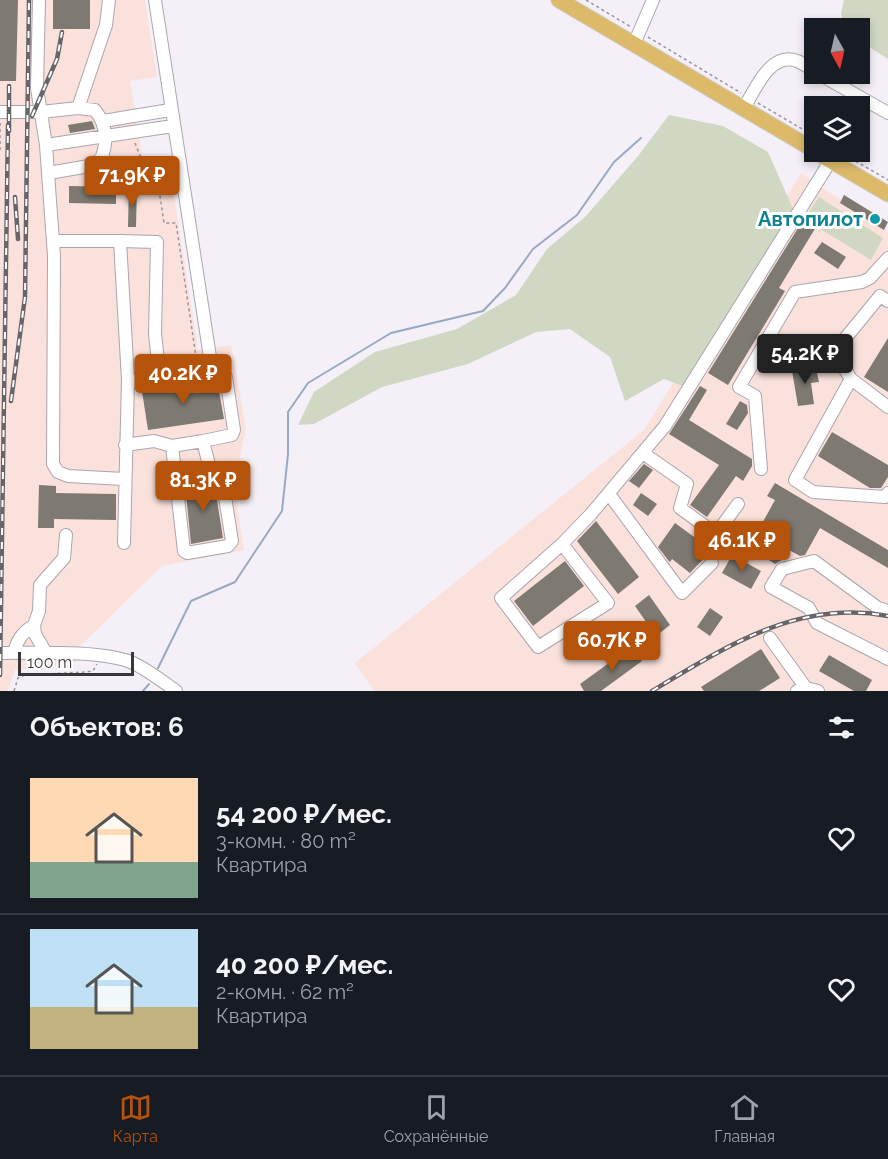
<!DOCTYPE html>
<html lang="ru">
<meta charset="utf-8">
<style>
body{margin:0;font-family:Raleway,sans-serif;background:#20242c;color:#f1f3f6;height:100vh;display:flex;flex-direction:column;font-size:22px;white-space:nowrap}
*{box-sizing:border-box;margin:0}
p{font-size:20px;color:#9ea1a6}
.icon{flex:none;width:33px;height:33px;fill:none;stroke:currentColor;stroke-width:2;stroke-linecap:round;stroke-linejoin:round}
.map{position:relative;height:691px;overflow:hidden}
.details{display:flex;flex-direction:column;background:#171b24;flex:1}
.details>*{flex:none}
.needle{width:39px;rotate:172deg}
.tools{position:absolute;left:804px;top:18px;display:grid;gap:12px}
.tools a{display:grid;place-items:center;width:66px;height:66px;border-radius:0px;background:#171b24;box-shadow:0 3px 9px #0003;font-size:30px}
.scale{position:absolute;left:18px;bottom:15px;width:116px;box-sizing:border-box;padding-left:6px;border:3px solid #39373a;border-top:0;font-size:16px;line-height:21px;white-space:nowrap;color:#39373a;-webkit-text-stroke:4px #fff;paint-order:stroke}
.price{position:absolute;translate:-50% -51px;padding:0 14px;border-radius:6px;background:#b45309;color:#fff;font-size:20px;line-height:39px;filter:drop-shadow(0 2px 3px #0008)}
.price::after{content:'';position:absolute;left:50%;top:36px;width:18px;height:14px;margin-left:-9px;background:inherit;clip-path:polygon(0 0,100% 0,50% 100%)}
.price.on{background:#222;color:#fff}
ul{padding:0;list-style:none}
li{display:flex;align-items:center;gap:18px;height:150px;padding:0 30px}
li+li{border-top:2px solid #363941}
li span{display:grid;place-items:center;flex:none;width:168px;height:120px;border-radius:0px;color:#555}
li>.icon{margin-inline-start:auto}
span .icon{width:72px;height:72px;fill:#fffc;stroke-width:1}
li b{font-size:26px}
h2{display:flex;justify-content:space-between;align-items:center;height:72px;padding:0 30px;font-size:26px}
.tab-bar{display:flex;justify-content:space-around;align-items:center;height:84px;border-top:2px solid #363941;background:#171b24;font-size:16px;color:#9ea1a6}
.tab-bar a{display:grid;justify-items:center;gap:3px}
.tab-bar .on{color:#b45309}
.map>svg:first-child{display:block}
</style>
<div class="map">
<svg width="888" height="691" viewBox="0 0 888 691">
<rect width="100%" height="100%" fill="#f5eff8"/>
<path fill="#fbe1dc" d="M0,0H145L157,77L130,81L143,160L168,157L198,350L231,345L246,428L234,485L244,550L162,566L77,649V661L60,666L15,670L8,691H0Z
M801,173L888,232V691H374L355,663L644,430Z"/>
<path fill="#d0d7c3" d="M844,0H888V59L860,41V28H845L841,14Z
M669,115L723,126L768,152L793,209L683,386L664,379L625,401L610,357L570,329L536,332L468,364L382,387L314,424L298,425L314,392L375,352L457,329L516,295L547,249L586,216L638,156Z
M819,197L883,238L871,260L804,219Z"/>
<g fill="none" stroke-linecap="round" stroke-linejoin="round">
<path stroke="#97a9c3" stroke-width="2" d="M158,668L191,601L235,582L282,511L288,454V412L308,383L391,333L483,311L505,288L533,249L577,215L614,162L641,138
M143,691L149,684"/>
</g>
<path fill="#7e7971" d="M0,0H18L16,81H0Z
M53,0H90V29H53Z
M92,121L95,129L70,133L68,125Z
M69,186L116,187V204L69,203Z
M129,186H137L136,227H128Z
M844,195L888,222L884,230L840,203Z
M803,220L816,227L779,288L785,291L728,385L708,373Z
M822,242L846,257L838,269L814,253Z
M888,338V392L864,377Z
M816,368L819,382L811,383L814,404L798,406L792,371Z
M217,380L224,419L148,430L142,391Z
M700,386L707,390L689,420L752,459V466L743,481L736,476L707,517L690,505L719,465L669,434Z
M740,401L747,405L748,413L737,430L726,424Z
M832,432L888,465V477L881,488H870L818,456Z
M644,464L653,470L639,488L629,481Z
M214,481L223,538L191,544L185,484Z
M775,483L888,550V568L820,528L805,555L800,556L789,550L782,560L775,564L749,547L775,500L767,496Z
M39,485L56,486V493L116,494V520L54,519V528H38Z
M641,493L657,504L648,516L633,505Z
M596,521L639,577L618,594L577,541Z
M675,523L712,550L690,573L672,559L670,562L668,560L658,547Z
M732,555L761,571L751,589L722,573Z
M565,561L584,586L533,626L514,601Z
M649,595L670,625L656,636L635,606Z
M710,608L723,617L710,636L697,627Z
M631,647L642,661L601,691H584L580,684Z
M761,649L780,678L759,691H704L701,687Z
M829,655L872,680L866,691H854L819,671Z"/>
<g fill="none" stroke-linecap="round" stroke-linejoin="round">
<defs>
<path id="minor" d="M39,0L37,88L46,145L54,256L53,464L58,472L68,476L124,479
M155,0L212,370
M634,44L653,0
M819,74L888,113
M78,108L106,25L109,0
M744,108C755,90 770,51 797,61C803,63 809,68 814,71
M0,112H41L78,108L95,110C107,126 108,141 101,159L89,166L49,173
M103,121L170,110
M46,145L173,126
M53,241H120L128,380L124,543
M120,241L157,242L155,334L160,379
M888,301L880,296L834,352L851,379L795,480L813,492L885,497L888,493
M788,359L834,352
M851,379L888,407
M128,380L141,382L217,370L226,377L234,430L232,435L203,441L210,469L220,474L222,478L232,541L228,546L187,553L184,551L172,446L203,441
M125,445L154,441L172,446
M643,453L687,484L680,508L716,534L738,504
M761,469L755,396L739,387L795,292L862,282L870,278L888,258
M609,494L682,593L712,563
M562,544L608,603L538,647L501,598L562,544L591,514L665,426L831,160
M888,611L878,608L814,561L782,569L771,587L809,608L817,623L888,659
M770,638L806,688
M0,653C33,653 104,650 133,663C148,670 162,681 176,691
M14,653C17,640 22,633 34,625
M46,653L35,634L34,625L39,611L40,585L64,558L66,535
M797,691L806,688L818,691"/>
<path id="major" d="M559,0L814,150
M816,152L888,194"/>
</defs>
<use href="#minor" stroke="#aaa5ad" stroke-width="14"/>
<use href="#major" stroke="#cfcfd0" stroke-width="17"/>
<path stroke="#98949a" stroke-width="1.5" stroke-dasharray="3 3" stroke-linecap="butt" d="M586,0L631,27
M648,37L741,93
M758,103L814,136
M0,123V152
M135,143L146,171L156,170L164,223H176L197,363
M840,152L888,180
M14,691L18,678L25,675L85,672L93,671L97,664"/>
<use href="#minor" stroke="#fff" stroke-width="12"/>
<use href="#major" stroke="#ddb96a" stroke-width="15"/>
<defs>
<path id="rail" d="M9,86V131
M32,116L57,59L62,32
M15,197L18,239
M11,401L25,297L29,0
M0,675L8,125
M652,691C725,647 798,599 888,616"/>
</defs>
<use href="#rail" stroke="#68656a" stroke-width="4.5"/>
<use href="#rail" stroke="#fff" stroke-width="2" stroke-dasharray="7" stroke-linecap="butt"/>
</g>
<circle fill="#0f9aa8" stroke="#fff" stroke-width="2" cx="875" cy="219" r="6"/>
<g text-anchor="middle" stroke-width="6" stroke-linejoin="round" paint-order="stroke">
<g font-size="20" font-weight="bold" fill="#0d838f" stroke="#fff" text-anchor="end">
<text x="863" y="226">Автопилот</text>
</g>
</g>
</svg>
<div class="tools">
<a><svg class="needle" viewBox="-14 -14 28 28"><path d="M0-13l5 13h-10z" fill="#e53935"/><path d="M0 13l5-13h-10z" fill="#9ea1a6"/></svg></a>
<a><svg class="icon" aria-label="layers" viewBox="0 0 24 24"><path d="M12 4l9 5-9 5-9-5zM3 14l9 5 9-5"/></svg></a>
</div>
<div class="scale">100 m</div>
<b class="price" style="left:132px;top:207px">71.9K ₽</b>
<b class="price on" style="left:805px;top:385px">54.2K ₽</b>
<b class="price" style="left:183px;top:405px">40.2K ₽</b>
<b class="price" style="left:203px;top:512px">81.3K ₽</b>
<b class="price" style="left:742px;top:572px">46.1K ₽</b>
<b class="price" style="left:612px;top:672px">60.7K ₽</b>
</div>
<section class="details">
<h2>Объектов: 6<svg class="icon" aria-label="filters" viewBox="0 0 24 24"><path d="M4 7h16M4 17h16"/><circle cx="9" cy="7" r="2"/><circle cx="15" cy="17" r="2"/></svg></h2>
<ul>
<li><span style="background:linear-gradient(#ffd9b3 70%,#7fa58c 0)"><svg class="icon" aria-label="home" viewBox="0 0 24 24"><path d="M3 11l9-7 9 7M6 9v11h12V9"/></svg></span><div><b>54 200 ₽/мес.</b><p>3-комн. · 80 m²</p><p>Квартира</p></div><svg class="icon" aria-label="heart" viewBox="0 0 24 24"><path d="M12 20l-8-8c-3-5 5-10 8-4 3-6 11-1 8 4z"/></svg></li>
<li><span style="background:linear-gradient(#bfe0f5 65%,#c2b280 0)"><svg class="icon" aria-label="home" viewBox="0 0 24 24"><path d="M3 11l9-7 9 7M6 9v11h12V9"/></svg></span><div><b>40 200 ₽/мес.</b><p>2-комн. · 62 m²</p><p>Квартира</p></div><svg class="icon" aria-label="heart" viewBox="0 0 24 24"><path d="M12 20l-8-8c-3-5 5-10 8-4 3-6 11-1 8 4z"/></svg></li>
</ul>
</section>
<nav class="tab-bar">
<a class="on"><svg class="icon" aria-label="map" viewBox="0 0 24 24"><path d="M3 6l6-2 6 2 6-2v14l-6 2-6-2-6 2zM9 4v14M15 6v14"/></svg>Карта</a>
<a><svg class="icon" aria-label="saved" viewBox="0 0 24 24"><path d="M7 4h10v16l-5-4-5 4z"/></svg>Сохранённые</a>
<a><svg class="icon" aria-label="home" viewBox="0 0 24 24"><path d="M3 11l9-7 9 7M6 9v11h12V9"/></svg>Главная</a>
</nav>
